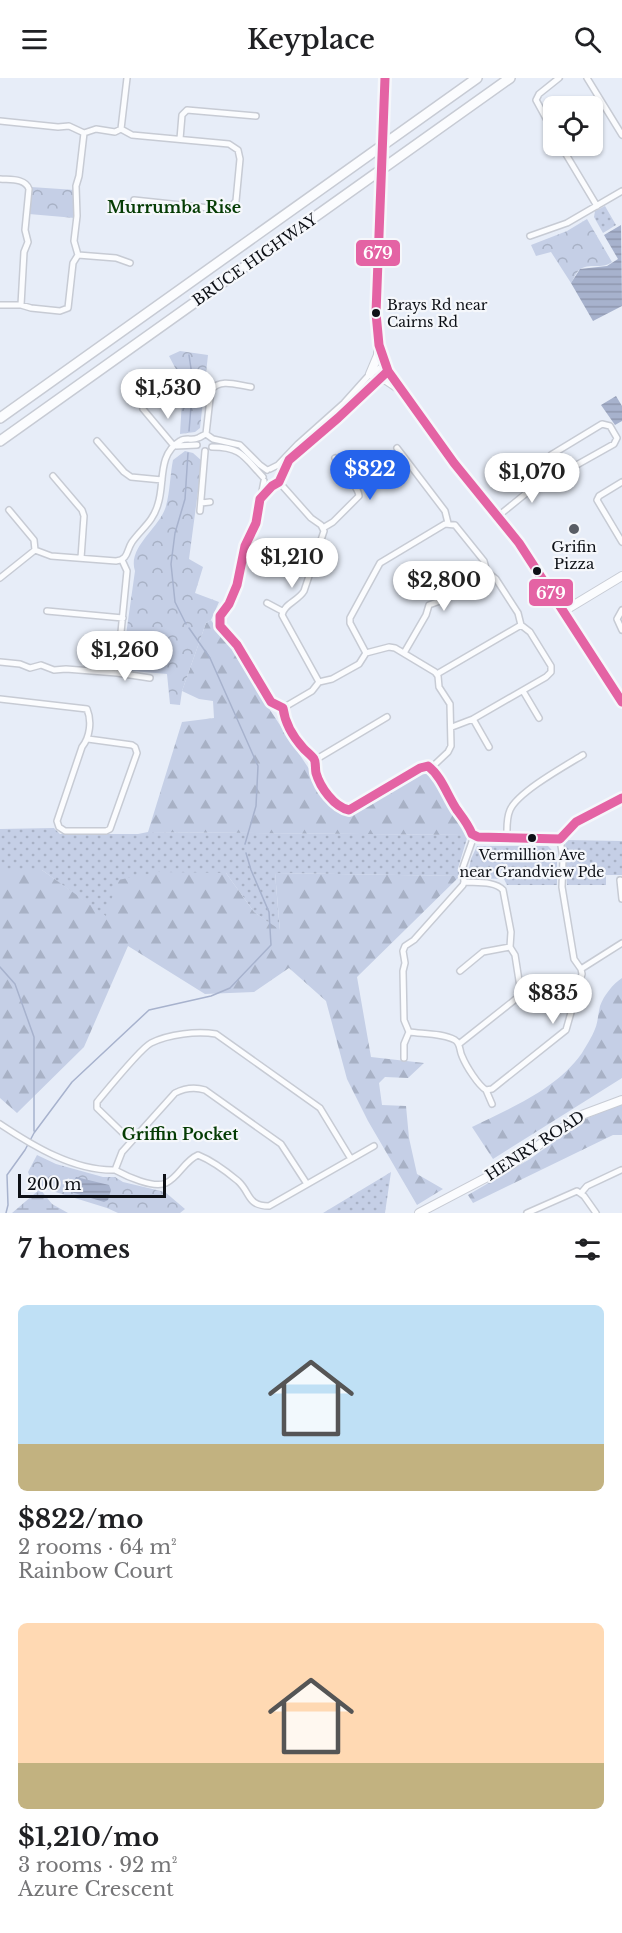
<!DOCTYPE html>
<meta charset="utf-8">
<style>
body{margin:0;font-family:"Libre Baskerville",serif;background:#f2f2f2;color:#202124;height:100vh;display:flex;flex-direction:column;font-size:22px;white-space:nowrap}
*{box-sizing:border-box;margin:0}
p{font-size:20px;color:#757577}
.icon{flex:none;width:33px;height:33px;fill:none;stroke:currentColor;stroke-width:2;stroke-linecap:round;stroke-linejoin:round}
.map{position:relative;height:1135px;overflow:hidden}
.side{display:flex;flex-direction:column;background:#fff;flex:1}
.side>*{flex:none}
.fabs{position:absolute;left:543px;top:18px;display:grid;gap:12px}
.fabs a{display:grid;place-items:center;width:60px;height:60px;border-radius:9px;background:#fff;box-shadow:0 2px 4px #0004;font-size:30px}
.scale{position:absolute;left:18px;bottom:15px;width:148px;box-sizing:border-box;padding-left:6px;border:3px solid #0d1016;border-top:0;font-size:16px;line-height:21px;white-space:nowrap;color:#0d1016;-webkit-text-stroke:4px #f5f7fb;paint-order:stroke}
.price{position:absolute;translate:-50% -51px;padding:0 14px;border-radius:21px;background:#fff;color:#222;font-size:20px;line-height:39px;filter:drop-shadow(0 2px 3px #0008)}
.price::after{content:'';position:absolute;left:50%;top:36px;width:18px;height:14px;margin-left:-9px;background:inherit;clip-path:polygon(0 0,100% 0,50% 100%)}
.price.on{background:#2563eb;color:#fff}
ul{padding:0;list-style:none}
li{display:grid;align-content:center;gap:12px;height:318px;padding:0 18px}
li span{display:grid;place-items:center;height:186px;border-radius:9px;color:#555}
li>.icon{margin-inline-start:auto}
span .icon{width:108px;height:108px;fill:#fffc;stroke-width:1}
li b{font-size:26px}
h2{display:flex;justify-content:space-between;align-items:center;height:72px;padding:0 18px;font-size:26px}
header{display:flex;justify-content:space-between;align-items:center;height:78px;padding:0 18px;background:#fff;font-size:27px;font-weight:600}
.map>svg:first-child{display:block}
</style>
<header><svg class="icon" aria-label="menu" viewBox="0 0 24 24"><path d="M4 6h16M4 12h16M4 18h16"/></svg>Keyplace<svg class="icon" aria-label="search" viewBox="0 0 24 24"><circle cx="10" cy="10" r="6"/><path d="M15 15l6 6"/></svg></header>
<div class="map">
<svg width="622" height="1135" viewBox="0 0 622 1135">
<defs>
<pattern id="grass-dots" width="8" height="8" patternUnits="userSpaceOnUse" patternTransform="scale(1.5)"><rect width="8" height="8" fill="#c5cfe6"/><path d="M2 2h.1M6 6h.1" fill="none" stroke="#a8b1c5" stroke-width="1.8" stroke-linecap="round"/></pattern>
<pattern id="forest-firs" width="22" height="20" patternUnits="userSpaceOnUse" patternTransform="scale(1.5)"><rect width="22" height="20" fill="#c5cfe6"/><path d="M5 1l3.5 6h-7zM16 11l3.5 6h-7z" fill="#a8b1c5"/></pattern>
<pattern id="wetland-marsh" width="20" height="14" patternUnits="userSpaceOnUse" patternTransform="scale(1.5)"><rect width="20" height="14" fill="#c5cfe6"/><path d="M1 5h8M5 5V1M11 12h8M15 12V8" fill="none" stroke="#a8b1c5"/></pattern>
<pattern id="park-crowns" width="20" height="18" patternUnits="userSpaceOnUse" patternTransform="scale(1.5)"><rect width="20" height="18" fill="#c5cfe6"/><path d="M2 6a3 3 0 1 1 6 0M12 15a3 3 0 1 1 6 0" fill="none" stroke="#a8b1c5"/></pattern>
<pattern id="water-rules" width="6" height="5" patternUnits="userSpaceOnUse" patternTransform="scale(1.5)"><rect width="6" height="5" fill="#a7b2cd"/><path d="M0 2.5h6" fill="none" stroke="#8f98af"/></pattern>
</defs>
<rect width="100%" height="100%" fill="#e7edf8"/>
<path fill="url(#grass-dots)" d="M605,128L616,147L603,155L594,139L595,133Z
M54,750L60,756H138L148,754L468,757L458,790L460,798L275,795L280,853L254,834L226,795L106,839L42,792H0V751Z
M565,762L622,763V797H606V807H567Z
M477,768H548L557,777V807H507L504,801L472,800L468,795L471,781Z
M391,1094L385,1135H323Z"/>
<path fill="url(#forest-firs)" d="M211,542L222,559L233,568L270,632L335,730L341,735H350L423,692L432,696L468,757L148,754L182,644L214,640L213,623L199,621L182,613L206,545Z
M0,792H42L106,838L118,802L158,794L226,795L254,834L280,852L275,795L460,798L357,899L371,979L424,985L408,1000L385,999L379,1005L382,1027L406,1028L409,1060L417,1096L443,1111L417,1127L368,1043L347,1001L326,923L289,890L254,914L205,916L128,868L84,969L17,1035L0,1020Z
M622,900V1000L493,1081L472,1049C510,1030 556,1012 582,975C586,968 592,959 595,951C598,944 598,936 600,928C604,917 613,906 622,900Z
M622,1026V1057H613L473,1125L468,1117L530,1081L585,1041Z"/>
<path fill="url(#wetland-marsh)" d="M40,1111L52,1126L68,1135H12Z"/>
<path fill="url(#park-crowns)" d="M31,109L75,112V140L29,136Z
M587,141L612,184C602,192 589,184 579,192C575,196 574,201 571,205L551,174L536,178L531,167L567,153Z
M180,273L208,277L200,350L195,354L180,356L183,305L169,278Z
M185,373L193,375L202,383L189,481L203,489L195,515L219,524L211,542L206,545L182,613L180,627L170,626L167,596L121,592L135,493C127,469 160,450 166,428C170,414 170,397 173,382Z
M37,1077L56,1086L103,1099H115L123,1104L165,1114L185,1131L180,1135H118L107,1130L49,1112L31,1102L28,1094Z"/>
<path fill="url(#water-rules)" d="M621,147L622,228L593,243L571,205L580,191L607,188L618,181L604,157Z
M616,318L622,328V343L615,347L601,327Z
M76,1099L109,1107L111,1112L108,1122L104,1124L71,1114L69,1111Z"/>
<g fill="none" stroke-linecap="round" stroke-linejoin="round">
<path stroke="#a7b2cd" stroke-width="1.5" d="M189,353L193,304L189,277
M186,546L175,524L171,486L175,455L185,421L188,375
M189,550L210,580L258,688L256,728L245,766
M0,889L15,906L34,959V1053
M6,1135L8,1127L7,1097L25,1072L34,1055L72,1004L149,932L211,918L230,910L271,867L269,834L251,792L246,775"/>
<defs>
<path id="street" d="M587,0L622,57
M0,43L58,49L69,48L84,55L96,51L115,54L121,51
M121,51L132,57L229,66L238,72L240,81L236,123L228,132L134,122
M121,51L127,0
M554,55L536,22L539,16L559,0
M180,61L182,37L187,32L256,38
M561,68L597,128
M0,101C10,102 25,100 29,111L25,152L28,164L24,174L21,227
M530,158L567,145L622,113
M78,177L116,180L130,185
M0,227H21L31,230L60,233L68,230L73,185L78,177L74,163L77,138L76,108L79,98L84,55
M143,331L174,368
M206,356L211,312C220,300 237,307 251,309
M206,356L213,361L240,367L260,387L267,392
M97,363L124,394L131,399L162,402
M176,368L197,367
M212,369C242,369 244,379 263,399
M397,370L445,433L448,445
M270,391L278,387L298,366L344,325L370,296L385,287
M53,398L82,432L84,438L81,480
M264,403L256,445L245,468L237,507L229,526L222,533L219,540L220,548L237,567L271,624L283,630C284,649 301,670 315,682C315,686 315,692 317,697C322,708 337,732 349,732L420,690L428,688L436,694L474,758L507,761H560L576,744L622,720
M279,404L311,440L321,447L324,453L304,513C298,523 284,526 282,537L319,604
M622,404L599,418L597,422L622,464
M260,421L272,408L279,404L285,388L289,382L316,357L338,340L388,293
M201,425L210,424
M9,432L34,462L35,472
M200,433L205,373
M497,439L529,413L557,398L549,383L551,377L602,346L610,348L617,360L614,366L557,398
M323,450L333,444L359,418C358,407 341,392 335,380
M0,500L35,472L51,478L116,483C129,481 126,473 132,464C142,450 153,444 158,426C165,405 157,377 180,363C186,359 192,363 198,360C201,359 203,357 206,356
M267,525L282,533
M622,532L617,541L622,552
M47,533L123,540
M366,575L350,545V540L380,485L445,446L455,447L484,483L487,494L496,501L518,535L521,547L530,554L551,588V594L546,599L473,641L452,649
M404,575L426,537L429,527L440,523L487,494
M0,584L20,586L30,590L41,587L54,592L66,591L117,595L127,493L122,482
M117,595L150,600
M437,596L521,547
M523,613L539,640
M0,621L87,631C92,643 90,659 82,669L57,743L59,749L65,753H106L110,751L137,675L135,669L132,667L88,661
M283,630L312,613L319,604L332,601L359,586L366,575L389,569L395,570L435,594L438,598L439,609L450,626L451,668L448,674L431,690
M473,641L489,669
M315,682L387,639
M507,761C507,751 506,741 510,732C518,714 565,688 583,677
M620,802L622,821
M581,891L622,865
M460,893L483,874L510,869
M409,954C423,956 442,955 455,962C461,966 459,972 462,978C466,988 478,1007 486,1012L492,1011L566,952L582,896L581,891L574,881L562,809L563,781L560,761
M459,966L517,920L520,914V909L515,877L510,869L511,854L503,812C495,803 477,805 464,804
M404,980V966L409,954L404,942L403,893L405,885L403,873L405,868L414,862L463,807L464,804L463,789L474,758
M486,1012L492,1026
M0,1046C33,1068 74,1093 115,1092
M131,1063L97,1030V1024C107,1012 141,970 151,965C169,956 197,953 216,956L320,1030L351,1081
M115,1092C126,1098 154,1111 166,1105C179,1099 184,1083 198,1077C213,1083 226,1093 238,1103C251,1115 247,1128 269,1128L374,1068
M115,1092L122,1074L175,1015C185,1010 195,1009 205,1012L281,1066L307,1106
M581,1115L587,1108L621,1092
M527,1135L577,1113L584,1118L596,1135"/>
<path id="secondary" d="M383,54L385,0
M382,104L376,235L379,267L385,287L418,337L519,465L622,624
M370,296L378,277V269
M377,302H386L398,310
M564,533L622,498
M419,1135L514,1085L579,1038L622,1022"/>
<path id="highway" d="M0,340L477,0
M0,363L510,0"/>
</defs>
<use href="#street" stroke="#c7cbd4" stroke-width="8"/>
<use href="#secondary" stroke="#c7cbd4" stroke-width="10"/>
<use href="#highway" stroke="#c7cbd4" stroke-width="12"/>
<use href="#street" stroke="#fbfcfe" stroke-width="5"/>
<use href="#secondary" stroke="#fbfcfe" stroke-width="8"/>
<use href="#highway" stroke="#fbfcfe" stroke-width="9"/>
<defs>
<path id="secondary-bridge" d="M382,104L383,54"/>
</defs>
<use href="#secondary-bridge" stroke="#c7cbd4" stroke-width="10" stroke-linecap="butt"/>
<use href="#secondary-bridge" stroke="#fbfcfe" stroke-width="8"/>
<defs>
<path id="bus-1" d="M385,0L376,235L379,267L388,293L454,385L519,465L622,624
M388,293L338,340L289,382L279,404L272,408L260,421L256,445L245,468L237,507L229,526L220,538V548L237,567L271,624L283,630C285,646 293,659 304,671C307,674 312,678 314,681C316,684 315,690 316,695C320,709 334,729 349,732L420,690L428,688C442,699 447,717 457,732C463,740 468,746 472,756L478,759L560,761L576,744L622,720"/>
</defs>
<use href="#bus-1" stroke="#f5f7fb" stroke-width="14"/>
<use href="#bus-1" stroke="#e463a4" stroke-width="9"/>
</g>
<g fill="#0d1016" stroke="#f5f7fb" stroke-width="2">
<circle cx="376" cy="235" r="5"/>
<circle cx="537" cy="493" r="5"/>
<circle cx="532" cy="760" r="5"/>
</g>
<circle fill="#595d65" stroke="#f5f7fb" stroke-width="2" cx="574" cy="451" r="6"/>
<g text-anchor="middle" stroke-width="4.5" stroke-linejoin="round" paint-order="stroke">
<g font-size="14" fill="#0d1016" stroke="#f5f7fb" text-anchor="start">
<text x="387" y="232">Brays Rd near<tspan x="387" dy="17">Cairns Rd</tspan></text>
<text x="532" y="782" text-anchor="middle">Vermillion Ave<tspan x="532" dy="17">near Grandview Pde</tspan></text>
</g>
<g font-size="15" fill="#0d1016" stroke="#f5f7fb">
<text transform="translate(255 182) rotate(-35)" y="5">BRUCE HIGHWAY</text>
<text transform="translate(535 1068) rotate(-33)" y="5">HENRY ROAD</text>
</g>
<g font-size="15" fill="#0d1016" stroke="#f5f7fb">
<text x="574" y="474">Grifin<tspan x="574" dy="17">Pizza</tspan></text>
</g>
<g font-size="16" font-weight="bold" fill="#053c04" stroke="#f5f7fb">
<text x="174" y="135">Murrumba Rise</text>
<text x="180" y="1062">Griffin Pocket</text>
</g>
</g>
<g stroke="#f5f7fb" stroke-width="2">
<rect x="355" y="161" width="46" height="28" rx="6" fill="#e463a4"/>
<rect x="528" y="500" width="46" height="29" rx="6" fill="#e463a4"/>
</g>
<g font-size="16" text-anchor="middle" font-weight="bold" fill="#fff">
<text x="378" y="181">679</text>
<text x="551" y="521">679</text>
</g>
</svg>
<div class="fabs">
<a><svg class="icon" aria-label="locate" viewBox="0 0 24 24"><circle cx="12" cy="12" r="6"/><path d="M12 2v4M12 18v4M2 12h4M18 12h4"/></svg></a>
</div>
<div class="scale">200 m</div>
<b class="price" style="left:168px;top:342px">$1,530</b>
<b class="price on" style="left:370px;top:423px">$822</b>
<b class="price" style="left:532px;top:426px">$1,070</b>
<b class="price" style="left:292px;top:511px">$1,210</b>
<b class="price" style="left:444px;top:534px">$2,800</b>
<b class="price" style="left:125px;top:604px">$1,260</b>
<b class="price" style="left:553px;top:947px">$835</b>
</div>
<section class="side">
<h2>7 homes<svg class="icon" aria-label="filters" viewBox="0 0 24 24"><path d="M4 7h16M4 17h16"/><circle cx="9" cy="7" r="2"/><circle cx="15" cy="17" r="2"/></svg></h2>
<ul>
<li><span style="background:linear-gradient(#bfe0f5 75%,#c2b280 0)"><svg class="icon" aria-label="home" viewBox="0 0 24 24"><path d="M3 11l9-7 9 7M6 9v11h12V9"/></svg></span><div><b>$822/mo</b><p>2 rooms · 64 m²</p><p>Rainbow Court</p></div></li>
<li><span style="background:linear-gradient(#ffd9b3 75%,#c2b280 0)"><svg class="icon" aria-label="home" viewBox="0 0 24 24"><path d="M3 11l9-7 9 7M6 9v11h12V9"/></svg></span><div><b>$1,210/mo</b><p>3 rooms · 92 m²</p><p>Azure Crescent</p></div></li>
</ul>
</section>
